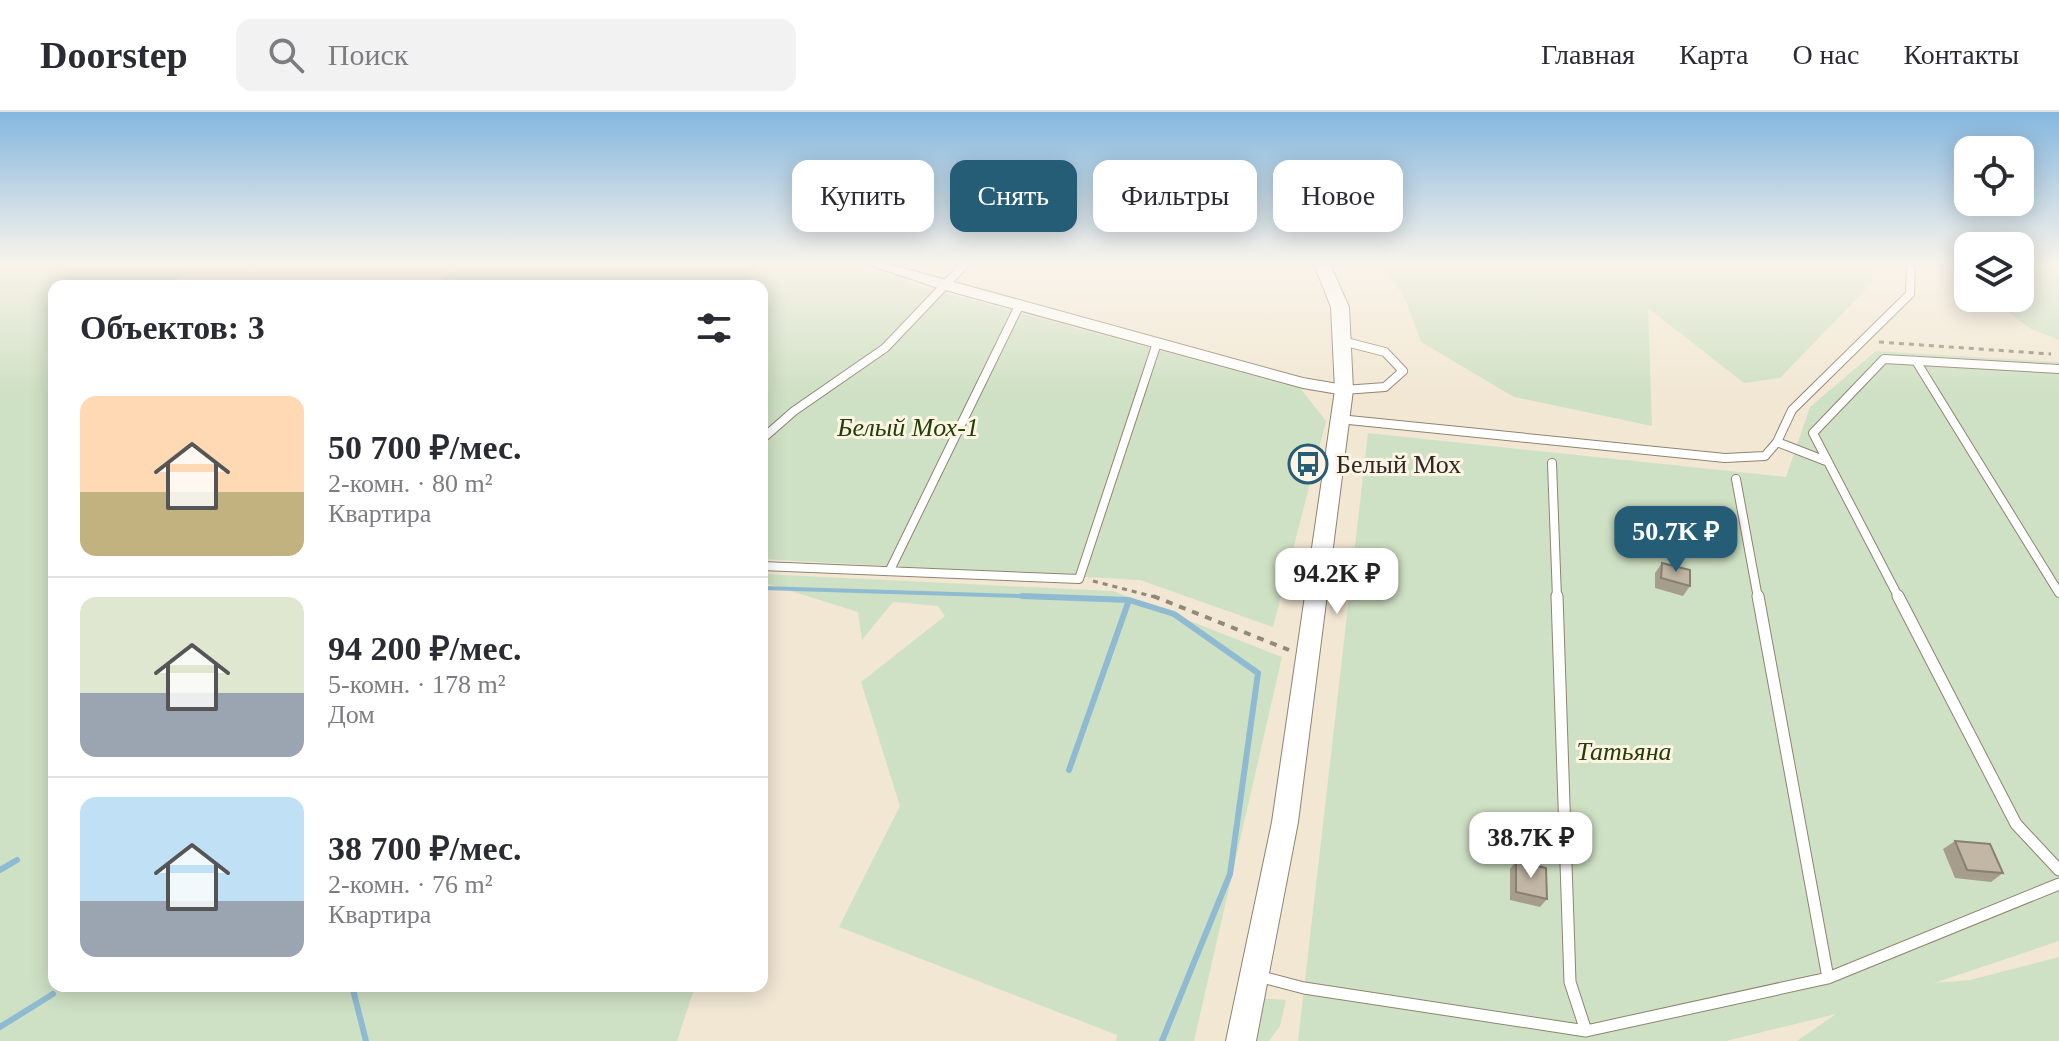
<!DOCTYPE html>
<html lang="ru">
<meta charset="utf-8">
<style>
body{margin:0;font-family:Georgia,serif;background:#f2f2f3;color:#2b2b33;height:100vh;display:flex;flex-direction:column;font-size:30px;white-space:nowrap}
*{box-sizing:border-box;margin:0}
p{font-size:26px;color:#7c7c81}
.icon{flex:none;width:44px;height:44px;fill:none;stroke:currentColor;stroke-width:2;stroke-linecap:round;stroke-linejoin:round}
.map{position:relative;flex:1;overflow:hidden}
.panel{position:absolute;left:48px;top:168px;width:720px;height:712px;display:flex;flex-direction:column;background:#fff;border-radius:16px;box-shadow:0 4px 20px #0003}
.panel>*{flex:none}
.banner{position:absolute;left:792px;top:48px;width:760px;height:72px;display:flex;gap:16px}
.tools{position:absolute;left:1954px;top:24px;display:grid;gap:16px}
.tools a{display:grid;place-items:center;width:80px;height:80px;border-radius:16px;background:#fff;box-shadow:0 4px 20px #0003;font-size:40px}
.price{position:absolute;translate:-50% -68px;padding:0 18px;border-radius:16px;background:#fff;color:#222;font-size:26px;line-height:52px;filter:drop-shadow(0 2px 4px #0008)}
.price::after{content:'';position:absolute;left:50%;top:48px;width:24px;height:18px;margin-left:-12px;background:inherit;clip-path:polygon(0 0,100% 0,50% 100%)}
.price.on{background:#255d77;color:#fff}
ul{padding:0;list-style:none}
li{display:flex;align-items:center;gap:24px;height:200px;padding:0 32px}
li+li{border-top:2px solid #e1e1e2}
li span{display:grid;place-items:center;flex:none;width:224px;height:160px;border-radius:16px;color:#555}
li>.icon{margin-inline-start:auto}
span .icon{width:96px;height:96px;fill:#fffc;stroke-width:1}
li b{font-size:34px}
h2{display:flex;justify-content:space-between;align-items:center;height:96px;padding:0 32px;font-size:34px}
.chip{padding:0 28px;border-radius:16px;background:#fff;box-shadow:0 4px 20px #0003;font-size:28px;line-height:72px}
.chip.on{background:#255d77;color:#fff}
header{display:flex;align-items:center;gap:48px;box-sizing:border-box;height:112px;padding:0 40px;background:#fff;border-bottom:2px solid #e1e1e2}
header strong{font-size:38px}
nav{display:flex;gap:44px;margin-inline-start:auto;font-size:28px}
.search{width:560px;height:72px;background:#f2f2f3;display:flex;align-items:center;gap:20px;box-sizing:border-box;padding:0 28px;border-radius:16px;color:#7c7c81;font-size:30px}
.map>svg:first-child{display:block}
</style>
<header>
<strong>Doorstep</strong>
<div class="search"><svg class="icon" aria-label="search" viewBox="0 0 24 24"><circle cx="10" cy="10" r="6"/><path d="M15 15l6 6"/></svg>Поиск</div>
<nav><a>Главная</a><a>Карта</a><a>О нас</a><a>Контакты</a></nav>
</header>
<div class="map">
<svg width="2059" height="929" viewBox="0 0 2059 929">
<rect width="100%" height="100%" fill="#f2e7d3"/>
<path fill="#cfe1c4" d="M0,150H193L184,163L164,174H54V874H458L465,878L469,874H695L677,929H0Z
M466,150H931L907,171L1300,276L1326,309L1273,515L1140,468L762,447V174H663L666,168L658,174H435Z
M1377,150H1871L1873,170L1780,266L1744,271L1648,196L1652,314L1514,285L1421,230L1404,184Z
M2020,150H2059V228L2031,217L1989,186H2020Z
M1876,239L2059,250V829L1934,871L1970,868L2059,845V929H1797L1836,902L1726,929H1298L1368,321L1786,365L1810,295Z
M762,462L1113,479L1282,545L1194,929H1116L1117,923L839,815L900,694L861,570L945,504L938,494L893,490L862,528L858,500L762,470Z
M1260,886L1286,888L1280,914L1269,929H1251Z"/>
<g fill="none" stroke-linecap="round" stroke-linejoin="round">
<path stroke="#8fbbd2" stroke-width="4" d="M762,476L1083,486"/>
<path stroke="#8fbbd2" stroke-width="6" d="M1022,484L1129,488L1174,502L1258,561L1230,762L1162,929
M1069,658L1129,488
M0,758L17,748
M352,874L366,929
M0,915L53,882"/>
<defs>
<path id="service-far1" d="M1342,229L1385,240L1403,259L1385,275L1344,278
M1916,249L2059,481
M1339,307L1725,346L1765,344L1777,330L1792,298L1910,182L1911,150
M762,327L794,299L885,236L967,150
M1777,330L1826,349
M1552,351L1557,486
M1736,367L1758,486
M762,454L1079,467L1157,231
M890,458L1019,194
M1899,486L1813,321L1884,247L2059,257"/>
<path id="service" d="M1557,484L1570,870L1586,919
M1758,484L1828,866
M1898,484L2016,712L2059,758
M1258,864L1304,876L1586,919L1828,866L2059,772"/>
<path id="minor" d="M861,150H881L1303,266L1344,273L1352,278L1344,283L1303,276L938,176Z"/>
<path id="tertiary" d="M1313,150H1329L1349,195L1353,278L1298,710L1256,929H1226L1272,710L1335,278L1331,195Z"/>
</defs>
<use href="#service-far1" stroke="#8e8472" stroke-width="10"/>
<use href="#service" stroke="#8e8472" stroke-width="13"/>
<use href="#minor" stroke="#8e8472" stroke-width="2"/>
<use href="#tertiary" stroke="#8e8472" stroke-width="2"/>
<path stroke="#90887b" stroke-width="3" stroke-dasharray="5 5" stroke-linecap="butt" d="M1879,230L2051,242
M1093,469L1159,486"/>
<path stroke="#90887b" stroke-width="4" stroke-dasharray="7 7" stroke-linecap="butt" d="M1153,484L1289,538"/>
<use href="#service-far1" stroke="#fff" stroke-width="8"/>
<use href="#service" stroke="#fff" stroke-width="11"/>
<use href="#minor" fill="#fff" fill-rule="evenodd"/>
<use href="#tertiary" fill="#fff" fill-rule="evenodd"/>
</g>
<path fill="#a79d8d" d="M1662,451L1690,474L1683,484L1655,476V461Z
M1955,729L2003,761L1991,770L1955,766L1943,737Z
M1516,749L1547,787L1540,795L1510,788V757Z"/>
<path fill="#c2b7a4" stroke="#888073" stroke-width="2" d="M1662,451L1690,458V474L1661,466Z
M1955,729L1990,732L2003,761L1967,758Z
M1516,749L1546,756L1547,787L1516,780Z"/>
<linearGradient id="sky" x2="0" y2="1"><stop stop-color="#84b7df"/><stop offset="0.54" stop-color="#f9f4eb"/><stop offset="1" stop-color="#f9f4eb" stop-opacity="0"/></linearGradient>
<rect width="2059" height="280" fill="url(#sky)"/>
<defs>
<symbol id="bus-ring" viewBox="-11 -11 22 22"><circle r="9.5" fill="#fef4e5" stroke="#255d77" stroke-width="1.5"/><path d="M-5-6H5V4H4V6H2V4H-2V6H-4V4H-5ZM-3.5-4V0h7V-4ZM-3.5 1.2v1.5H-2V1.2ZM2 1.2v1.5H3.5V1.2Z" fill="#255d77"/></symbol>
</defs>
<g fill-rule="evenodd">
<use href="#bus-ring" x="1286" y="330" width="44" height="44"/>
</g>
<g text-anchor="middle" stroke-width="6" stroke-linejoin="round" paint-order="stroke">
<g font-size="26" font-style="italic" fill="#223f06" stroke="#fef4e5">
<text x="908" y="324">Белый Мох-1</text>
<text x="1624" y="648">Татьяна</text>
</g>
<g font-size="26" fill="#2d2922" stroke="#fef4e5" text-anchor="start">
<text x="1336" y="361">Белый Мох</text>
</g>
</g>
</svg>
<div class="tools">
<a><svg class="icon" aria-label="locate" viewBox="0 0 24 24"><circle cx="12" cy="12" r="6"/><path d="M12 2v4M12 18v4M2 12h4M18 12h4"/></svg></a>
<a><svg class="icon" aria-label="layers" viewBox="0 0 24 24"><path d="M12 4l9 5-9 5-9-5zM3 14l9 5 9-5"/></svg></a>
</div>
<b class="price on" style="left:1676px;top:462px">50.7K ₽</b>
<b class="price" style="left:1337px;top:504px">94.2K ₽</b>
<b class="price" style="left:1531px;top:768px">38.7K ₽</b>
<div class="banner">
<a class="chip">Купить</a>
<a class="chip on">Снять</a>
<a class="chip">Фильтры</a>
<a class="chip">Новое</a>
</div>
<section class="panel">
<h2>Объектов: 3<svg class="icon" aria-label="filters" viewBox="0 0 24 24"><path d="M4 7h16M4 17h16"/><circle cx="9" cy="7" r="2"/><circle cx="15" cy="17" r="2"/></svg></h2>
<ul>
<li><span style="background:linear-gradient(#ffd9b3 60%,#c2b280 0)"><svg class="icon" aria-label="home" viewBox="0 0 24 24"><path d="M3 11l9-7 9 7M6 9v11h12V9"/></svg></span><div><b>50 700 ₽/мес.</b><p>2-комн. · 80 m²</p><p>Квартира</p></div></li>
<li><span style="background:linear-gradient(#dfe7d0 60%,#9aa5b1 0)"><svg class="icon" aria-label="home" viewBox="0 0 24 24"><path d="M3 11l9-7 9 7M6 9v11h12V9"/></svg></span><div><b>94 200 ₽/мес.</b><p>5-комн. · 178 m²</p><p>Дом</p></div></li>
<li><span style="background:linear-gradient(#bfe0f5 65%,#9aa5b1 0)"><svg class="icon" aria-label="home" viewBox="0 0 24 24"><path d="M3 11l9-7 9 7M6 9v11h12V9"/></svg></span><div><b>38 700 ₽/мес.</b><p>2-комн. · 76 m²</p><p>Квартира</p></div></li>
</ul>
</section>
</div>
